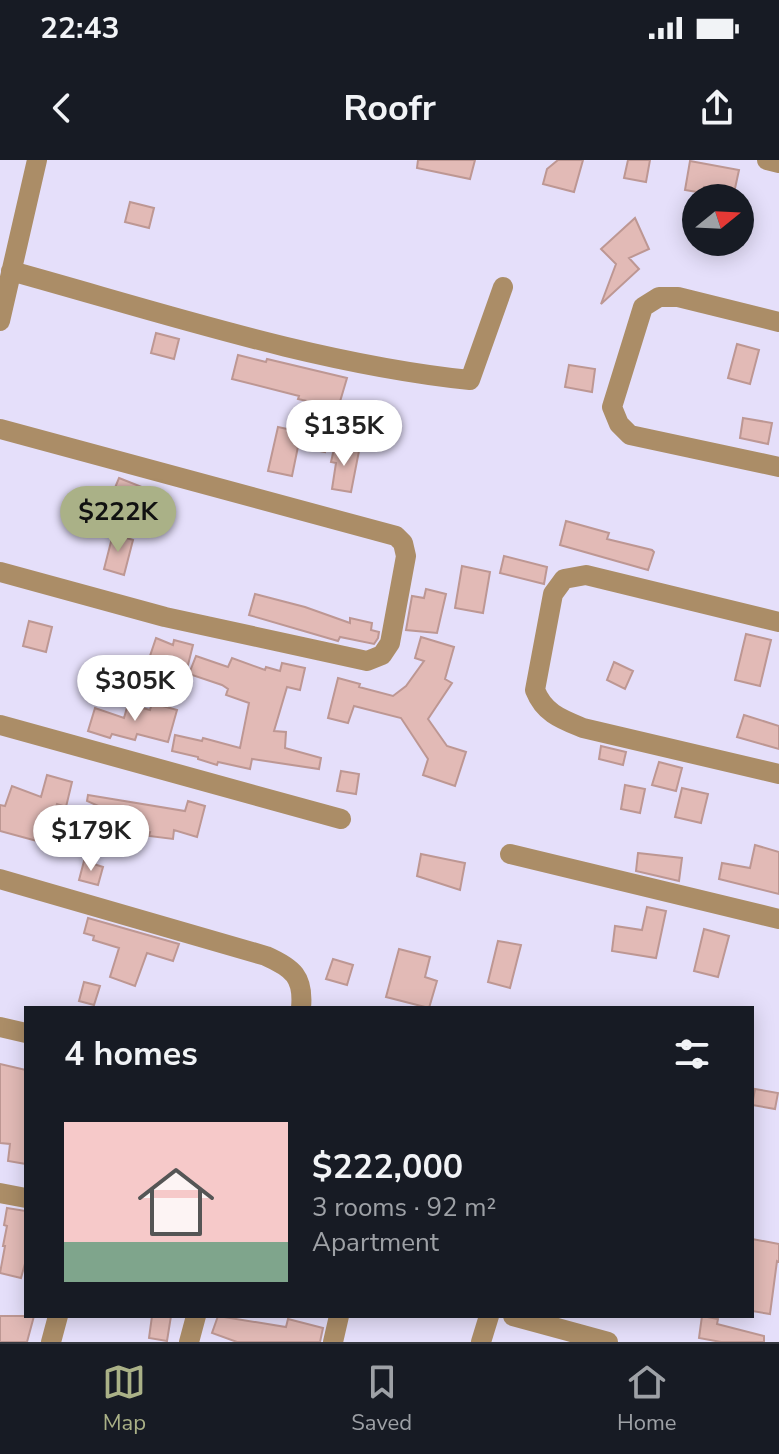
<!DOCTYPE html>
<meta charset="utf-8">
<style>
body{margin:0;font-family:"Nunito Sans",sans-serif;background:#20242c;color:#f1f3f6;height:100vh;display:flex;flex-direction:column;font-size:30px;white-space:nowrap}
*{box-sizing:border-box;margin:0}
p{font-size:26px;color:#9ea1a6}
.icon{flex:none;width:44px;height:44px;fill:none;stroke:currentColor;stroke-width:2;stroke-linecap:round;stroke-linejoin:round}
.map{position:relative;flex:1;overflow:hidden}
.details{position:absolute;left:24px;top:846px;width:730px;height:312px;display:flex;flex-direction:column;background:#171b24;border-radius:0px;box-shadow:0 4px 20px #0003}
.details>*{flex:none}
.needle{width:52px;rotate:72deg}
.tools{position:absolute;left:682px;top:24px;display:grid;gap:16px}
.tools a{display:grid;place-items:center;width:72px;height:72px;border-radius:50%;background:#171b24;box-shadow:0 4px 20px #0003;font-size:40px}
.price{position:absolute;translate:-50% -68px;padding:0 18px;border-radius:28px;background:#fff;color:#222;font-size:26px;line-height:52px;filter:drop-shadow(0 2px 4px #0008)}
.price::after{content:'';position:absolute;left:50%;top:48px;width:24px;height:18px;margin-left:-12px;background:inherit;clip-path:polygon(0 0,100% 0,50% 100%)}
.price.active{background:#aab187;color:#111}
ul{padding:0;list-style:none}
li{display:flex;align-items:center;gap:24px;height:200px;padding:0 40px}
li+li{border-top:2px solid #363941}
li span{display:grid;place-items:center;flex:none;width:224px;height:160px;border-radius:0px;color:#555}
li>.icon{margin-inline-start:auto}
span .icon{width:96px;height:96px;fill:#fffc;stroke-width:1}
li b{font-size:34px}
h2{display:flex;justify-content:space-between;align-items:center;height:96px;padding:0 40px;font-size:34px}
.status{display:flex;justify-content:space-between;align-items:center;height:56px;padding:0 40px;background:#171b24;direction:ltr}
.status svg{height:22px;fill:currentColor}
header{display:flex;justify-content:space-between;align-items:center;height:104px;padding:0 40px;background:#171b24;font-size:36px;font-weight:700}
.tabs{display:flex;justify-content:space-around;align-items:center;height:112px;border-top:2px solid #363941;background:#171b24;font-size:22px;color:#9ea1a6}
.tabs a{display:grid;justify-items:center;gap:4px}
.tabs .active{color:#aab187}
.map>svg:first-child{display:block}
</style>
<div class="status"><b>22:43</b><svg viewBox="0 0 49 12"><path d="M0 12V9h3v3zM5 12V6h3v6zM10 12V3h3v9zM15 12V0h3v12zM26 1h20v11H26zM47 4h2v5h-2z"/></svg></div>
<header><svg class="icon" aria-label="back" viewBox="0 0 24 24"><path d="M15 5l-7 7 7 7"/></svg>Roofr<svg class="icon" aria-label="share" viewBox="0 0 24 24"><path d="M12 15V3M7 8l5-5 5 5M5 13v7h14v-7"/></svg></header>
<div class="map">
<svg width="779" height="1182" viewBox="0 0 779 1182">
<rect width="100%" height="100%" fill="#e5dffa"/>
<path fill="#e2bab6" stroke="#bd9793" stroke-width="2" d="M418,0H475L470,19L417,8Z
M558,0H583L574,32L543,24L547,9Z
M628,0H650L646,22L624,18Z
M690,1L739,10L734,33L704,27L703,33L685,30Z
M130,42L154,48L149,68L125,62Z
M635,58L649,89L629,98L639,109L601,144L616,104L601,89Z
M156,173L179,179L174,199L151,193Z
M737,184L759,190L750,224L728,218Z
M238,195L266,202L267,199L347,218L325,292L305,288L316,243L298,239L299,236L232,219Z
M569,205L595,209L592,232L565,227Z
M743,258L772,263L768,284L740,278Z
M278,267L301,272L292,316L268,311Z
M335,284L359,291L351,332L332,329L336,303L331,302Z
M119,318L142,327L136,344L112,335Z
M84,334L104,339L98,363L77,358Z
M566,361L609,373L607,379L652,390L654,392L648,410L560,385Z
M113,374L133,380L124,415L104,409Z
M504,396L547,407L544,424L500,413Z
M462,406L490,412L483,453L455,448Z
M426,429L446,434L437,473L406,470L412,436L424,438Z
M255,434L305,447L350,463V458L372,463L371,470L379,472L378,478L374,484L340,477L338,481L249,455Z
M29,461L52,467L46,492L23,486Z
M746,474L771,480L760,526L735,520Z
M421,477L454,487L445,519L452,523L428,559L447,586L466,592L455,626L423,615L428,599L401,558L354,546L348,563L328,558L338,518L360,524L359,527L393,536L406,526L424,501L415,498Z
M156,478L173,485L174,480L193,485L187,509L150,496Z
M196,496L228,507L232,498L265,510L266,507L280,511L282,503L305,508L300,530L287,527L274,571L286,572L285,588L321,598L319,609L252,599L250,609L218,602L217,605L198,599V597L172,591L175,575L202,581L203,578L240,588L249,543L226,535L228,529L222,525L189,514Z
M614,502L633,511L625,529L607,520Z
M152,543L177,550L168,582L137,574L135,580L112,574L110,578L88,571L95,548L124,558L128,544L150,550Z
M744,555L779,566V589L737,577Z
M601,586L626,592L623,605L599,599Z
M659,602L682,608L676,631L652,625Z
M341,611L359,614L356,634L337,631Z
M47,615L72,622L66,647L57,644L50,669L41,667L37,681L0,671V645L5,646L12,626L41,637Z
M625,625L645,629L640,653L621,649Z
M682,628L708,634L701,663L675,657Z
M88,635L185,651L188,641L205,646L197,677L174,670L173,679L149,676L150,672L121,667L123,657L87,641Z
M755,685L779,692V734L719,719L722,703L750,708Z
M638,693L682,698L679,721L636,711Z
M421,694L465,703L460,730L417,716Z
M84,701L103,707L98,725L79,720Z
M647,747L666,751L656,798L612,791L615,766L642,770Z
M88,758L179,784L173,801L147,793L135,826L110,817L119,788L93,780L94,776L84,773Z
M704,769L729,776L718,817L694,811Z
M498,781L521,785L510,828L488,822Z
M399,789L430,797L425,817L437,821L429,848L386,837Z
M333,799L353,805L347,825L326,819Z
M84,822L100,826L94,845L79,841Z
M0,904L26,910V1004L8,1001L10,984L0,983Z
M755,929L778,933L775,949L752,945Z
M7,1048L26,1051V1100L21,1118L0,1113L5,1086H3L7,1066L4,1065Z
M752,1079L779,1084V1102L777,1101L770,1154L752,1151Z
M0,1156H34L27,1182H0Z
M152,1156H171L167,1181L149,1178Z
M218,1156L286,1167L288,1159L323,1168L320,1182H237L212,1173Z
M702,1156L718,1159L717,1164L764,1176V1182H721L699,1178Z"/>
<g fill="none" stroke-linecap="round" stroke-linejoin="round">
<path stroke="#ab8d67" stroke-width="20" d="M767,0L779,3
M11,111C160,152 316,204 470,220L503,127
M0,161L37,0
M779,162L678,137H659L643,147L612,247L619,264L630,275L779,307
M0,269L396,376L403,383L406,396L390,483L382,495L367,501L165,457L0,412
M779,462L586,415L564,419L553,434L535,530C544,553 561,559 583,568L779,614
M0,565L341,659
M510,694L779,759
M0,719L266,796C293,808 304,817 301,848
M0,867L26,873
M0,1033L26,1038
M513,1156L608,1182
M51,1182L58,1156
M189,1182L196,1156
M333,1182L339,1156
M481,1182L489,1156"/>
</g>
</svg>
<div class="tools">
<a><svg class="needle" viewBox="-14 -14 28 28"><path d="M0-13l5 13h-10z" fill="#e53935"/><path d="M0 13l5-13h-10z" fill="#9ea1a6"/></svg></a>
</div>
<b class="price" style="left:344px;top:308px">$135K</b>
<b class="price active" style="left:118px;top:394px">$222K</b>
<b class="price" style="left:135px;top:563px">$305K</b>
<b class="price" style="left:91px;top:713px">$179K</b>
<section class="details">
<h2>4 homes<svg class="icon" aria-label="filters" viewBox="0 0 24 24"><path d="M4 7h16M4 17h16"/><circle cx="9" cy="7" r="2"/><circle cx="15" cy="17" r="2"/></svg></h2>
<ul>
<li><span style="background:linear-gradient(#f6c9c9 75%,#7fa58c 0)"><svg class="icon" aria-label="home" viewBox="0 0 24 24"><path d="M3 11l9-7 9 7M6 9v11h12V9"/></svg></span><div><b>$222,000</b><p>3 rooms · 92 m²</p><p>Apartment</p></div></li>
</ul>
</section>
</div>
<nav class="tabs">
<a class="active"><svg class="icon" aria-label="map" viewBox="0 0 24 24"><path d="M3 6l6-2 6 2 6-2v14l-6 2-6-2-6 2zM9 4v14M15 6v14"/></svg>Map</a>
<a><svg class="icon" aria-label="saved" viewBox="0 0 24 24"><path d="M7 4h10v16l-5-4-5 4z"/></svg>Saved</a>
<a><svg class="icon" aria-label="home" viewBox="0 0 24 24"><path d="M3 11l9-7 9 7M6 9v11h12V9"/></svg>Home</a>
</nav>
